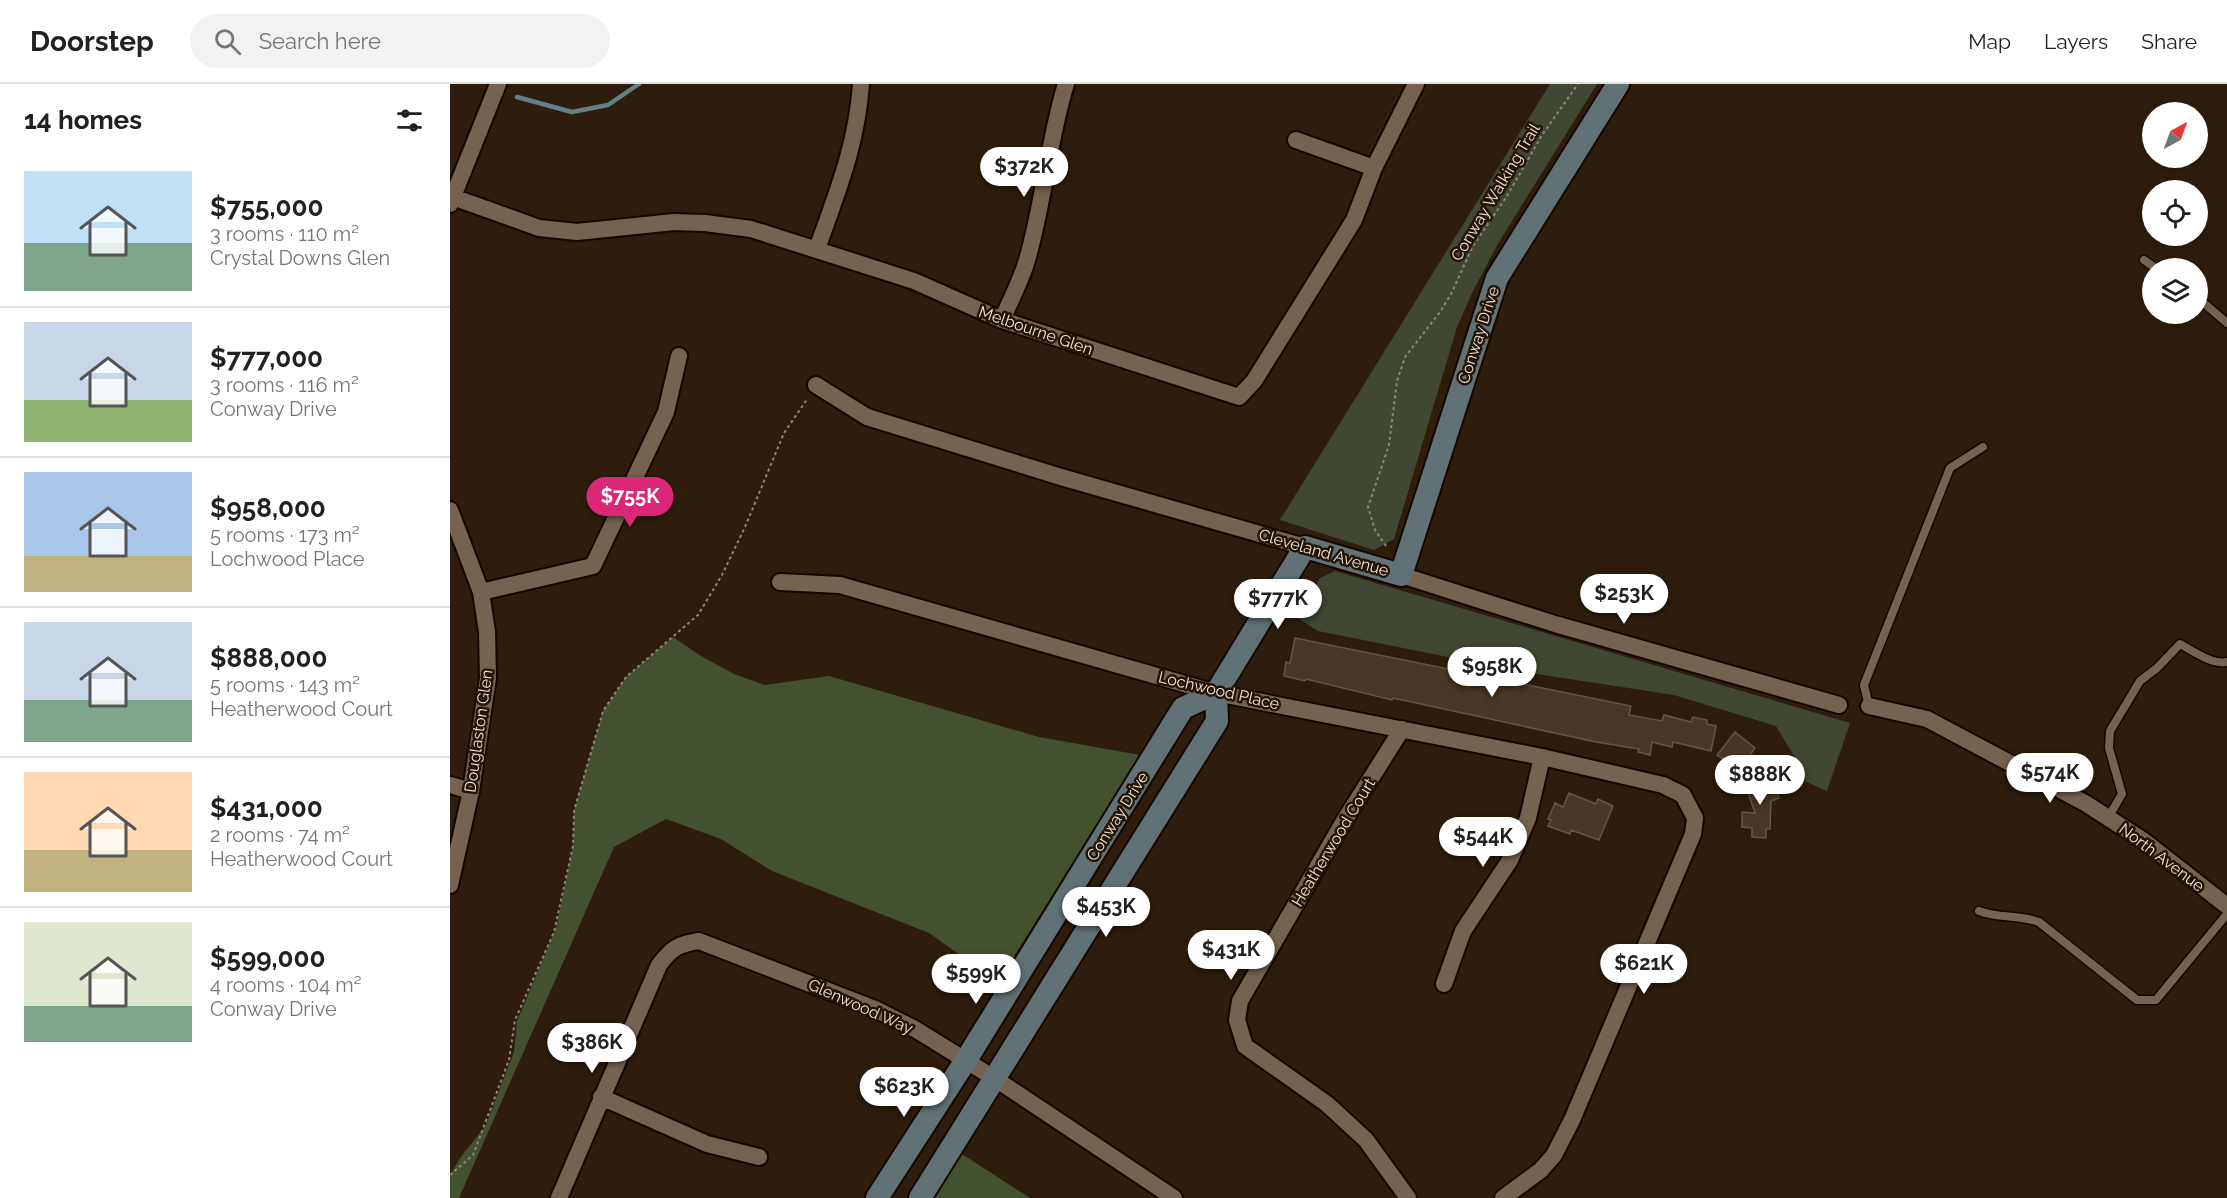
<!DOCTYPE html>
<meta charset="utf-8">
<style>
body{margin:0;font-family:Raleway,sans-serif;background:#f2f2f2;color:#202124;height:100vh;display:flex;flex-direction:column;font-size:22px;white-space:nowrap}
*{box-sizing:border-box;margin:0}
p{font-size:20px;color:#757577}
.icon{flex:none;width:33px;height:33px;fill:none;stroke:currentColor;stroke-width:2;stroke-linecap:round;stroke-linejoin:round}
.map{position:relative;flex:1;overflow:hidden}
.panel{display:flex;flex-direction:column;background:#fff;width:450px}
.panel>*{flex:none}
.needle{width:39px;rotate:41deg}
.fabs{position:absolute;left:1692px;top:18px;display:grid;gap:12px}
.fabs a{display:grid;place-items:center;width:66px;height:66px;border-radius:50%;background:#fff;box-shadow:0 3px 9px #0003;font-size:30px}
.price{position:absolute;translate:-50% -51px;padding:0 14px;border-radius:21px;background:#fff;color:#222;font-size:20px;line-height:39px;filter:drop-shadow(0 2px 3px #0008)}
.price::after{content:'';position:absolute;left:50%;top:36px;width:18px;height:14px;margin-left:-9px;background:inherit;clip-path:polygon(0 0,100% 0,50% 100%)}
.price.current{background:#db2777;color:#fff}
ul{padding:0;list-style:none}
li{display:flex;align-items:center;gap:18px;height:150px;padding:0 24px}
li+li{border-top:2px solid #e0e0e0}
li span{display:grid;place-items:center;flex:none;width:168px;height:120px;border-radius:0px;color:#555}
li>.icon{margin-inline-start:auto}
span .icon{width:72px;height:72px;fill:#fffc;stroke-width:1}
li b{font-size:26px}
h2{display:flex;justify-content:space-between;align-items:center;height:72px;padding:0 24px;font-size:26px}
header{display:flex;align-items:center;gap:36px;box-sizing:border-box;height:84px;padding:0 30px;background:#fff;border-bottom:2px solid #e0e0e0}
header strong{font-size:28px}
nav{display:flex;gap:33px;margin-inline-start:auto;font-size:21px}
.search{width:420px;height:54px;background:#f2f2f2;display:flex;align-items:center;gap:15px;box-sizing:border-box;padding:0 21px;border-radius:33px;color:#757577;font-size:22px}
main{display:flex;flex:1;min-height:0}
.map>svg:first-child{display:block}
</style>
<header>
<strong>Doorstep</strong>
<div class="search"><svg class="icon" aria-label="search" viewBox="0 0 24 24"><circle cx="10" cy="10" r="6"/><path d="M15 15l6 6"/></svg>Search here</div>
<nav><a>Map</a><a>Layers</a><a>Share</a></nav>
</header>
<main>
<section class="panel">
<h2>14 homes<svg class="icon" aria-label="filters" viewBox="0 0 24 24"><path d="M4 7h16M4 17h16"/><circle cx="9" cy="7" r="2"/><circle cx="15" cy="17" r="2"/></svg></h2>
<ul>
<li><span style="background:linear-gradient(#bfe0f5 60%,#7fa58c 0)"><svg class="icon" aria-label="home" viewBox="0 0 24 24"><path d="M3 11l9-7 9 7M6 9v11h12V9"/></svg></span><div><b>$755,000</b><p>3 rooms · 110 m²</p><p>Crystal Downs Glen</p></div></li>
<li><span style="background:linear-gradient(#c9d6e8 65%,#8fb573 0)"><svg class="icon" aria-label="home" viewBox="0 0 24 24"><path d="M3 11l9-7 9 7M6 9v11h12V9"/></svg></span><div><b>$777,000</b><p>3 rooms · 116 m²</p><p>Conway Drive</p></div></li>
<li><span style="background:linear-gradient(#a9c7e8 70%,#c2b280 0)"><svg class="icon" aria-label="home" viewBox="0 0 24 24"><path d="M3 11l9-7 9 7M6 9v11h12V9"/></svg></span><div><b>$958,000</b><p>5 rooms · 173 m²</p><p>Lochwood Place</p></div></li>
<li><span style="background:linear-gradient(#c9d6e8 65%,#7fa58c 0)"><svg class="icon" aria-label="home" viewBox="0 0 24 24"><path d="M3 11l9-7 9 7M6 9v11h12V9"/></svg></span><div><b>$888,000</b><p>5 rooms · 143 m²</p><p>Heatherwood Court</p></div></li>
<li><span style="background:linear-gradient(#ffd9b3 65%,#c2b280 0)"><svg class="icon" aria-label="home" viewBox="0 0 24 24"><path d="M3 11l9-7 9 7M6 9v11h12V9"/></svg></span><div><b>$431,000</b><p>2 rooms · 74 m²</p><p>Heatherwood Court</p></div></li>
<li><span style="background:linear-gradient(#dfe7d0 70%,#7fa58c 0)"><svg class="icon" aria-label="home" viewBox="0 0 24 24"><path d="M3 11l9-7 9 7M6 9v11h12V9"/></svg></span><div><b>$599,000</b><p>4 rooms · 104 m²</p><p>Conway Drive</p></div></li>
</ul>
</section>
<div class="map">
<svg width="1777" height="1114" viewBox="0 0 1777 1114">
<rect width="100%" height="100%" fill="#2e1d0c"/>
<path fill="#404833" d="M1100,0H1147L1046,163L1022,209L1007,243L944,455L924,466L830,436Z
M885,487L1400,639L1377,707L1350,695L1354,689L1326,642L1224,611L1068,587L868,547L846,533L870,494Z"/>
<path fill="#44512e" d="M223,553L251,572L284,590L315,601L379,592L589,653L690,671L548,898L479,849L322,787L271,755L216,735L164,763L9,1114H0V1091L12,1071L35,1043L64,968L67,937L106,844L123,762L124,727L153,627L176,593Z
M512,1070L580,1114H484Z"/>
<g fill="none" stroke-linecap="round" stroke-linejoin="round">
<path stroke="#628186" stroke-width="4.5" d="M67,13L122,28L158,21L189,0"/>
</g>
<path fill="#4a3826" stroke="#685542" stroke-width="1.5" d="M845,554L1181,622L1179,631L1212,637L1214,631L1241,638L1243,633L1257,636V640L1266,642L1261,667L1223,658L1222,663L1202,658L1200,671L1188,668L1189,665L1146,658L971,620L943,614L942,616L856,595L855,597L834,592L836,578L840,579Z
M1285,648L1305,664L1293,681L1286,675L1282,681L1267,671Z
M1322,690L1329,714L1321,717L1320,745H1316V754L1302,753V744L1292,743V728L1305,729L1295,700Z
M1119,709L1146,720L1148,715L1163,722L1149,756L1121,746L1120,750L1098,742L1101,736L1098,735L1105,719L1113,723Z"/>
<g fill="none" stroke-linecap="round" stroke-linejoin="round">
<defs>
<path id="lane" d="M1694,176L1705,184
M1748,214L1777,239
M1419,622L1414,601L1500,384L1533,363
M1658,734L1672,710L1659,664L1660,647L1690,597L1707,584L1730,560C1743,567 1762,581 1777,578
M1529,827C1550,835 1567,830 1589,838L1687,916H1706L1777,830"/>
<path id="street" d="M846,56L924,84
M0,112L89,144L127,148L224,138L255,139L301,145L464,197L552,236L789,313L804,297L904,136L924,84L966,0
M0,120L48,0
M367,165C387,109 407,60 411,0
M552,236C560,217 571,197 577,176C594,118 598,58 616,0
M366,301L417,333L611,393L855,463
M0,426L31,508L37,548L38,594L21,707L0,801
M951,491L1105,540L1389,621
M330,498L390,501L766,609L1092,673L1213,701L1233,711L1245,734L1243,750L1122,1036L1104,1071L1091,1086L1053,1114
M31,508L143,482L216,328L229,272
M1419,622L1477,635L1635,719L1694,757L1777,822
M952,645L894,737L790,917L787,936L795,962L877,1020L916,1056L958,1114
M0,701L21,707
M994,900L1013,847L1060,776L1078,734L1092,673
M151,1013L257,1060L309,1073
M109,1114L209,881C222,864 228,860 249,857L425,925L465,945L544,994L724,1114"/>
<path id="secondary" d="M427,1114L516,976L733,624L766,609
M470,1114L767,637L766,609L855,463L951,491L1047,194L1168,0"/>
</defs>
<use href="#lane" stroke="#150700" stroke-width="11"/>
<use href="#street" stroke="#150700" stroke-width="20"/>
<use href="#secondary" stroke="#150700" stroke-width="26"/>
<path stroke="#928476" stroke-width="2" stroke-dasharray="3 3" stroke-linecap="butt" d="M936,462L925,446L918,423L939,361L947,297L955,273L990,228L1001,210L1023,162L1057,112L1092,51L1128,0
M0,1091L23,1071L59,976L65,936L104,848L123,762L124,727L153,627L176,593L248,531L272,491L295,443L334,349L358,314"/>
<use href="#lane" stroke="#76634f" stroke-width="8"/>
<use href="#street" stroke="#76634f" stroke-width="16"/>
<use href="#secondary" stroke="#617276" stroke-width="22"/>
</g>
<g text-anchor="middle" stroke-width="5" stroke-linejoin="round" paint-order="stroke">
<g font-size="16" fill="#efe4d9" stroke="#241404">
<text transform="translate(1045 108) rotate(-59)" y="6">Conway Walking Trail</text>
<text transform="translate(586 246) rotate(19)" y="6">Melbourne Glen</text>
<text transform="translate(1028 251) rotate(-72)" y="6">Conway Drive</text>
<text transform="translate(874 468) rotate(16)" y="6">Cleveland Avenue</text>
<text transform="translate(769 606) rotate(13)" y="6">Lochwood Place</text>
<text transform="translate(28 647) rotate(-82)" y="6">Douglaston Glen</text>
<text transform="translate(667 732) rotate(-58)" y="6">Conway Drive</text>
<text transform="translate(883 758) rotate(-59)" y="6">Heatherwood Court</text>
<text transform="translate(1712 773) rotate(37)" y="6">North Avenue</text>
<text transform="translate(411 922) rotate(24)" y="6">Glenwood Way</text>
</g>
</g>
</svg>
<div class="fabs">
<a><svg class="needle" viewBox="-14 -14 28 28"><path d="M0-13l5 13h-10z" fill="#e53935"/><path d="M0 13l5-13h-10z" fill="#757577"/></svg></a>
<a><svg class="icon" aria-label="locate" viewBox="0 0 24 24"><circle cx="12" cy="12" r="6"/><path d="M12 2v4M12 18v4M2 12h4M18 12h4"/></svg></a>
<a><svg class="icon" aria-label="layers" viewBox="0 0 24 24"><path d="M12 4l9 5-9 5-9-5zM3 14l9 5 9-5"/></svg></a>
</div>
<b class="price" style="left:574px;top:114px">$372K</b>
<b class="price current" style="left:180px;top:444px">$755K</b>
<b class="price" style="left:1174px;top:541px">$253K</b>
<b class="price" style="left:828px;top:546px">$777K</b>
<b class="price" style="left:1042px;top:614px">$958K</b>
<b class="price" style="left:1600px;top:720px">$574K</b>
<b class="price" style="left:1310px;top:722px">$888K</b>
<b class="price" style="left:1033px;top:784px">$544K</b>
<b class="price" style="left:656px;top:854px">$453K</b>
<b class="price" style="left:781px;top:897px">$431K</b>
<b class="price" style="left:1194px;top:911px">$621K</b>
<b class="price" style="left:526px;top:921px">$599K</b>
<b class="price" style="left:142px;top:990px">$386K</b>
<b class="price" style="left:454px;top:1034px">$623K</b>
</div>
</main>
